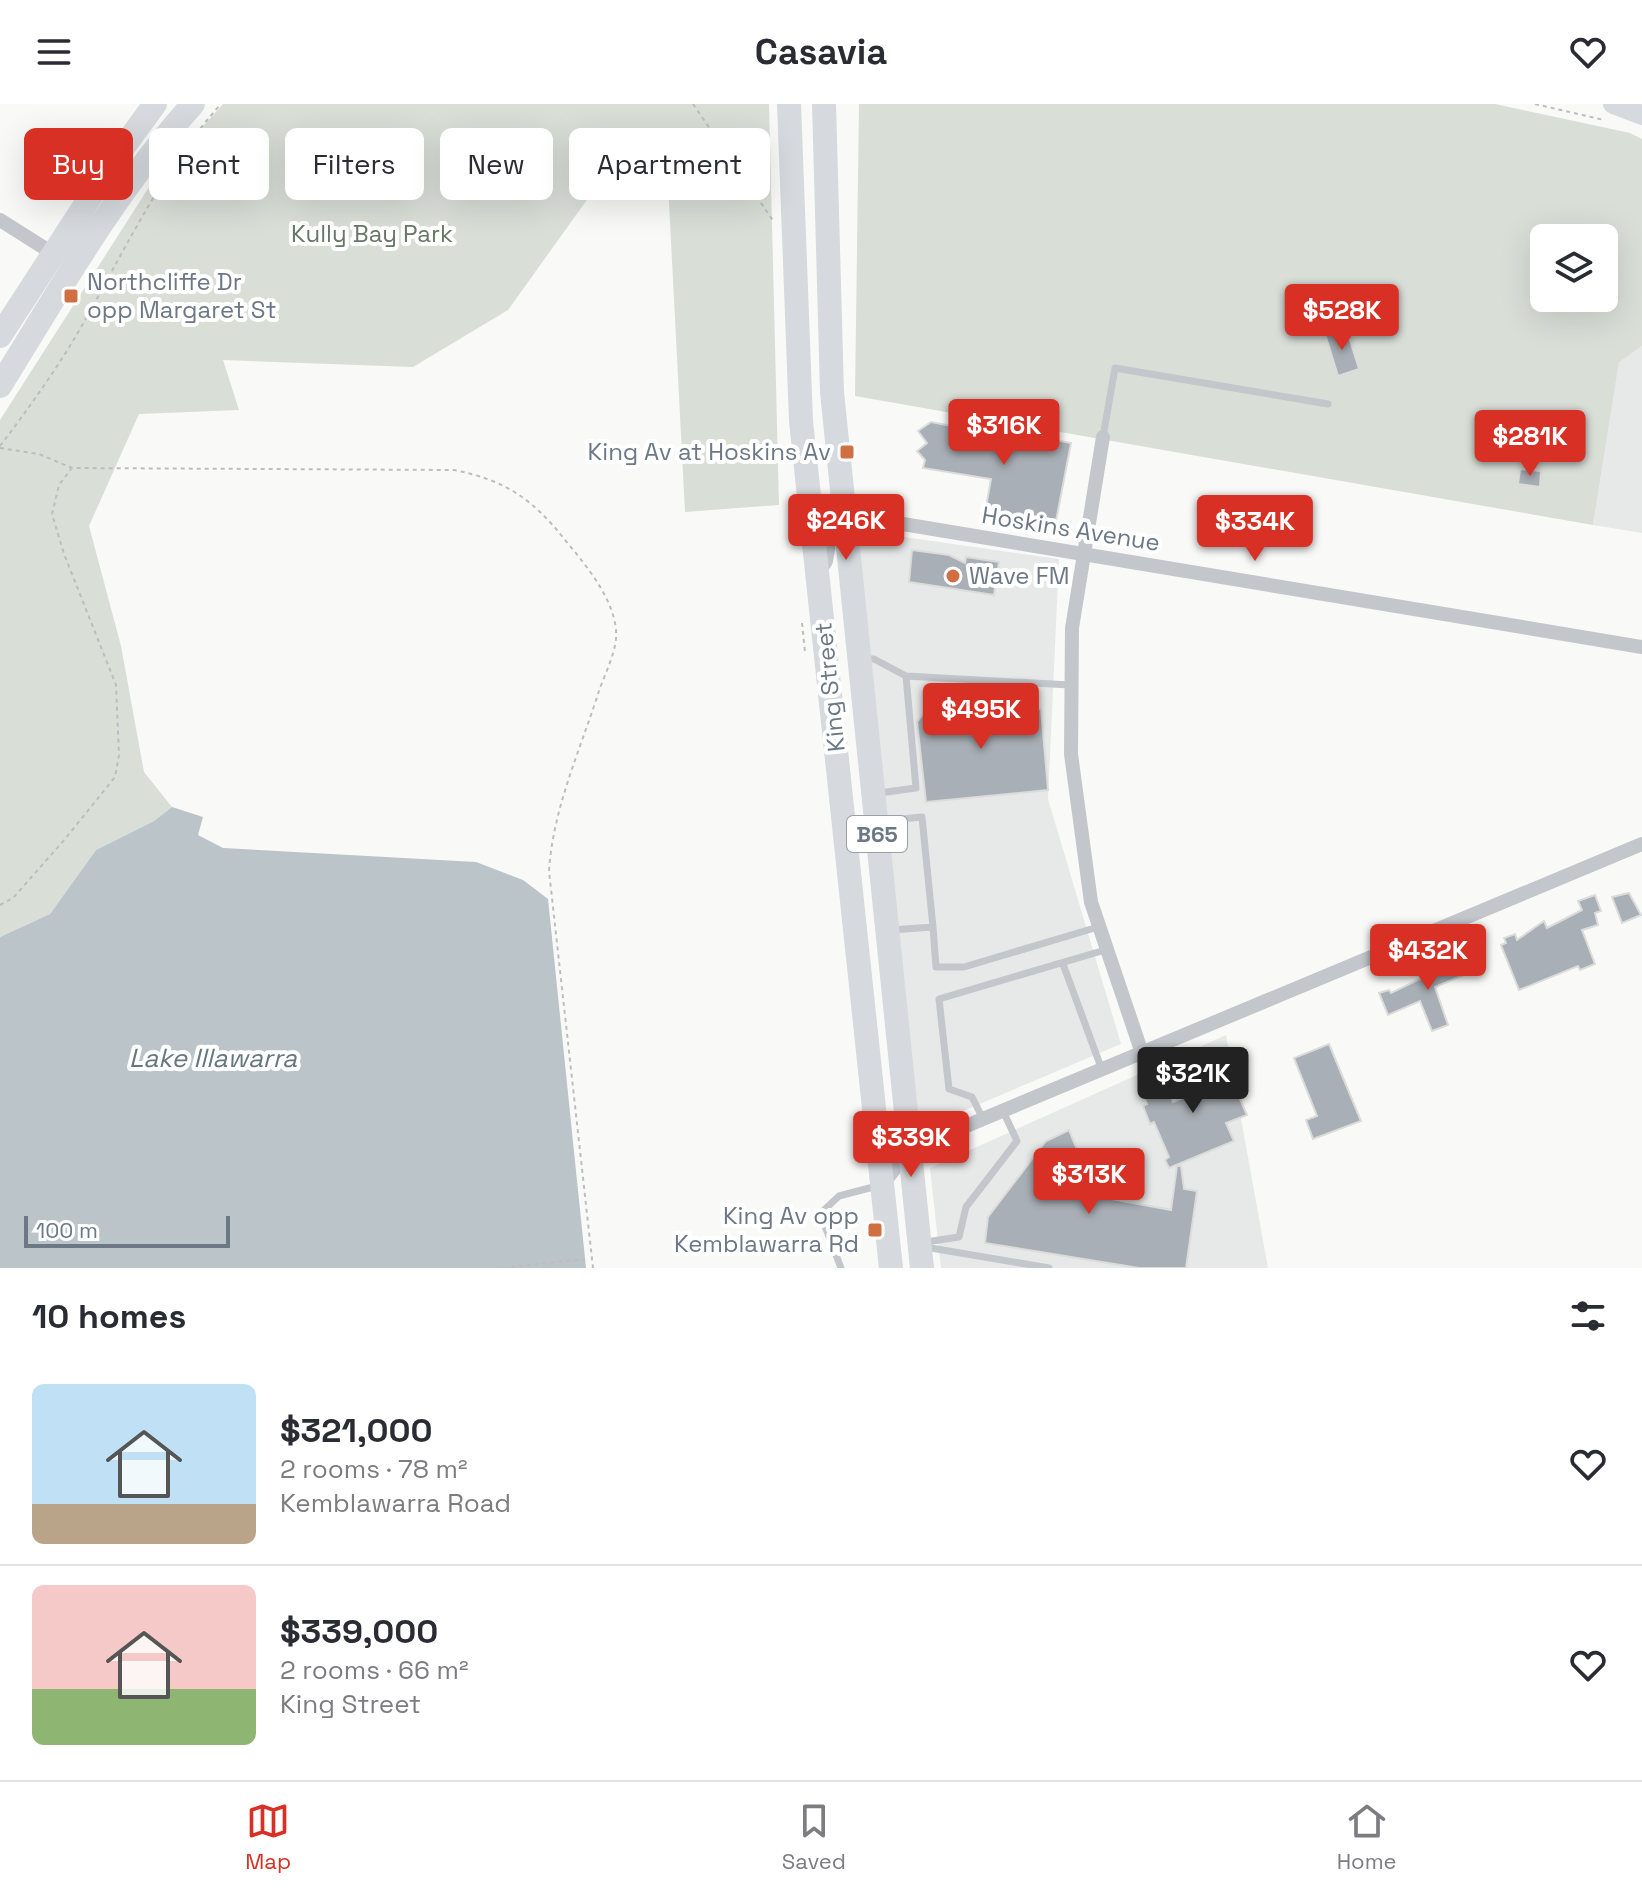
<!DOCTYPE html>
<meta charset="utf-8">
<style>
body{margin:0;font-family:"Space Grotesk",sans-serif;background:#f7f7f7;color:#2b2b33;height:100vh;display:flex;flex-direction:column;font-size:30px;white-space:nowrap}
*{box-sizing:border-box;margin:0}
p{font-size:26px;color:#7c7c81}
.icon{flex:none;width:44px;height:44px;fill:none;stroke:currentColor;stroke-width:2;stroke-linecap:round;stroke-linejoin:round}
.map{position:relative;height:1164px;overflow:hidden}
.sheet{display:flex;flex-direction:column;background:#fff;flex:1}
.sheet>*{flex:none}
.hud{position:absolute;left:24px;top:24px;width:800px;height:72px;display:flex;gap:16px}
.fabs{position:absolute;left:1530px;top:120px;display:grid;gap:16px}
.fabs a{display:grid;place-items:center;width:88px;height:88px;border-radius:12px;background:#fff;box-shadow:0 8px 32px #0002;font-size:40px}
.scale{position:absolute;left:24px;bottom:20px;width:206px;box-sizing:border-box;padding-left:8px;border:4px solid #6c7885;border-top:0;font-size:22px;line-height:28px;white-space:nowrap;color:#6c7885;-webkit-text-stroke:6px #fff;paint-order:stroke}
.price{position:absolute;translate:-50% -68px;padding:0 18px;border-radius:8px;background:#d93025;color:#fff;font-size:26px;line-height:52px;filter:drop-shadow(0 2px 4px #0008)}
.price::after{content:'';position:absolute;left:50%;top:48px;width:24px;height:18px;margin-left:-12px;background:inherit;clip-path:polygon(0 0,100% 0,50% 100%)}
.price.on{background:#222;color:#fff}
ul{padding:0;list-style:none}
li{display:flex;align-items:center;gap:24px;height:200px;padding:0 32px}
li+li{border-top:2px solid #e1e1e2}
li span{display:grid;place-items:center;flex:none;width:224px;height:160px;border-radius:12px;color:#555}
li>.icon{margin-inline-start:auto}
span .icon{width:96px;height:96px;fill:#fffc;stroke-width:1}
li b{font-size:34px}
h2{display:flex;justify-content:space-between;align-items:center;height:96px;padding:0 32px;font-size:34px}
.pill{padding:0 28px;border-radius:12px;background:#fff;box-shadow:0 8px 32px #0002;font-size:28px;line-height:72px}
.pill.on{background:#d93025;color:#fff}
header{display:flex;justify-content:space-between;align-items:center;height:104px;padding:0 32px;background:#fff;font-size:36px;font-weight:800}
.menu{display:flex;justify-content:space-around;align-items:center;height:112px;border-top:2px solid #e1e1e2;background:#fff;font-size:22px;color:#7c7c81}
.menu a{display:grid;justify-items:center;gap:4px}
.menu .on{color:#d93025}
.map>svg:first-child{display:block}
</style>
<header><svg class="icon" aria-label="menu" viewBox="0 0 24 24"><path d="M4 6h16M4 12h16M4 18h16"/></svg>Casavia<svg class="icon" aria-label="heart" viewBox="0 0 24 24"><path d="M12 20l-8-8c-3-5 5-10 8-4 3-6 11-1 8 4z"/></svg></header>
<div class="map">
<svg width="1642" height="1164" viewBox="0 0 1642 1164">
<rect width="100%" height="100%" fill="#f9f9f8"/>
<path fill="#e7e8e8" d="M1642,242V429L1593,421L1619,257Z
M855,426L1059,455L1048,695L1121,940L918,1026Z
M1226,931L1268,1164H941L930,1064Z"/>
<path fill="#d9ded7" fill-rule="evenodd" d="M223,0H769L779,401L685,408L666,41L614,58L508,206L413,263L223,256L239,306L139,310L89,422L121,542L144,668L172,703L154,717L96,746L50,810L0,833V316L151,80Z
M859,0H1495L1630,29L1642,35V242L1619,258L1593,421L855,292ZM1544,134H1604V194H1544Z"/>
<path fill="#bbc4c9" d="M172,703L203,713L198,731L223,744L476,758L523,776L548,795L586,1164H0V833L50,810L96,746L154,717Z"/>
<path fill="#a9afb6" stroke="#dbdbda" stroke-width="2" d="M1346,223L1359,265L1338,272L1325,230Z
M931,318L998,331L1000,320L1044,329L1043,334L1071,339L1056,417L1049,421L990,411L986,403L991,375L923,364L925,356L917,347L927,339L918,327Z
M1520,365L1541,367L1540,383L1518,380Z
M912,446L949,451L965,459L966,453L999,458L994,491L909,478Z
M933,598L1041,605L1048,686L926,698L917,618Z
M1629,789L1641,811L1622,819L1612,793Z
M1595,791L1601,807L1595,809L1598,821L1582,826L1595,860L1580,866L1578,862L1519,886L1501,841L1506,839L1504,834L1515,830L1517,836L1544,817L1547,824L1582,806L1578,797Z
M1472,850L1478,865L1435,883L1448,921L1432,927L1420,897L1388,911L1379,889L1389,886L1391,889Z
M1329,940L1361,1017L1313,1035L1306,1016L1317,1012L1294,954Z
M1225,961L1247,1011L1226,1019L1234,1037L1169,1064L1165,1056L1169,1053L1154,1018L1150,1020L1143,1002L1147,1000L1139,980L1161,969L1173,998L1196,989L1195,975Z
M1069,1026L1096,1092L1171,1106L1177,1062H1181L1184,1085L1197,1087L1186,1164H1139L985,1139L988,1113L1046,1037Z"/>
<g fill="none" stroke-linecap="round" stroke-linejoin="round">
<path stroke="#bbbec0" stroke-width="2" stroke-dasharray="4 4" stroke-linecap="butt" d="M693,0L774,118
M1535,0L1604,16
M0,342C32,300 64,255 89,209C129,137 166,61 221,0
M0,344L39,350L72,364L454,366C505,376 533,395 565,436C585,460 613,493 616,526C618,546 604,571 598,590C579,649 553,705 549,767L593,1164
M802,519L805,548
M0,801L13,794L65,735L115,673L119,651L116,581L64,450L52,410L59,381L71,365
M503,1164L585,1155"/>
<path stroke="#c3c6ca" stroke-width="7" d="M1103,333L1115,264L1328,300
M866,555H874L906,572
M879,689L916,684L906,572L1070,581
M882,717L922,713L933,823
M891,826L933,823L936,863H964L1098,823
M1063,860L1102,966
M983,1015L972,993L949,985L939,895L1105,846
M926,1138L959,1133L966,1103L1017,1037L1003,1007
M925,1143L1049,1164
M841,1164L823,1117V1107L839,1092L877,1082"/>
<path stroke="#c3c6ca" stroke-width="14" d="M0,116L57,152
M1103,333L1072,524L1071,650L1091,798L1142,949
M818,469L826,457L832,420L841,414L861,413L1642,543
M882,1081L910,1046L923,1040L1642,740"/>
<path stroke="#d6d9dd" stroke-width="20" d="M1613,0L1642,11"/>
<path stroke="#d6d9dd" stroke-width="24" d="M789,0L801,317L891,1164
M824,0L832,288L922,1164
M0,232L117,52L155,0
M0,282C60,185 117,85 193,0"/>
</g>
<g fill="#d06f41" stroke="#fff" stroke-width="3">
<rect x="63" y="184" width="16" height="16" rx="4"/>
<rect x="839" y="340" width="16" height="16" rx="4"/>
<circle cx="953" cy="472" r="8"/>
<rect x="867" y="1118" width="16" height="16" rx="4"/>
</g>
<g text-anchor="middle" stroke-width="8" stroke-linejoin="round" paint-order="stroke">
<rect fill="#fff" stroke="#98a0aa" stroke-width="2" x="847" y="712" width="60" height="36" rx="6"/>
<g font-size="22" font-weight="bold" fill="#6c7885">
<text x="877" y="738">B65</text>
</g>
<g font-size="24" fill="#677866" stroke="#fff">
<text x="372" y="138">Kully Bay Park</text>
</g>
<g font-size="24" fill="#6c7885" stroke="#fff" text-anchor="start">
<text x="87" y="186">Northcliffe Dr<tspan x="87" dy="28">opp Margaret St</tspan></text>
<text x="831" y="356" text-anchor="end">King Av at Hoskins Av</text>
<text x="969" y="480">Wave FM</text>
<text x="859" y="1120" text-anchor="end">King Av opp<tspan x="859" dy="28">Kemblawarra Rd</tspan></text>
</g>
<g font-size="24" fill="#6c7885" stroke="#fff">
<text transform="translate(1071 425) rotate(9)" y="8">Hoskins Avenue</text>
<text transform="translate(830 583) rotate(-96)" y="8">King Street</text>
</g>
<g font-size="26" font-style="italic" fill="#67777f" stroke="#fff">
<text x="213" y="963">Lake Illawarra</text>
</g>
</g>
</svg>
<div class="fabs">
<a><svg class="icon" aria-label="layers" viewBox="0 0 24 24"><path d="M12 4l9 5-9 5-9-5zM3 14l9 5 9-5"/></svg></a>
</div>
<div class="scale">100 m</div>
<b class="price" style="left:1342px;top:248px">$528K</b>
<b class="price" style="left:1004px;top:363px">$316K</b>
<b class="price" style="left:1530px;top:374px">$281K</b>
<b class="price" style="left:846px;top:458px">$246K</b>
<b class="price" style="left:1255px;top:459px">$334K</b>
<b class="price" style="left:981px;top:647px">$495K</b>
<b class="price" style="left:1428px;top:888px">$432K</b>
<b class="price on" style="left:1193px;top:1011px">$321K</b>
<b class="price" style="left:911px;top:1075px">$339K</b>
<b class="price" style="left:1089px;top:1112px">$313K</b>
<div class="hud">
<a class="pill on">Buy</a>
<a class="pill">Rent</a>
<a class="pill">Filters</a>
<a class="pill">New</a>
<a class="pill">Apartment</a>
</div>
</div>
<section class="sheet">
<h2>10 homes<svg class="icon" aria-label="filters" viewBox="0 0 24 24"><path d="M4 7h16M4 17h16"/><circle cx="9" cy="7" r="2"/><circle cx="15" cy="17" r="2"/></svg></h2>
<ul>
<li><span style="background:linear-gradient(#bfe0f5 75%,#b9a48a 0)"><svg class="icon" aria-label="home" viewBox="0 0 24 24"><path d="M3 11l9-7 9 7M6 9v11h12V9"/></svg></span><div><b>$321,000</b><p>2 rooms · 78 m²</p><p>Kemblawarra Road</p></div><svg class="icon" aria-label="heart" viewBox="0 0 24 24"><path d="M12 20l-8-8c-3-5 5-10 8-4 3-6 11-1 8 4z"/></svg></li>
<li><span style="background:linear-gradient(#f6c9c9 65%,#8fb573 0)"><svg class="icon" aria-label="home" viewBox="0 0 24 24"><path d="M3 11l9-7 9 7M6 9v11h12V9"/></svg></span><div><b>$339,000</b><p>2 rooms · 66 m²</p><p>King Street</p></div><svg class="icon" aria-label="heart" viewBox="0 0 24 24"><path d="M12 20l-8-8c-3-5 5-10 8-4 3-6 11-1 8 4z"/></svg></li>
</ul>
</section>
<nav class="menu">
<a class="on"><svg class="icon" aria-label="map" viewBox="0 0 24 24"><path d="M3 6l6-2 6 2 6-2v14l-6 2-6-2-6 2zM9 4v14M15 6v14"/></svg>Map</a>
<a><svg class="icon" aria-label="saved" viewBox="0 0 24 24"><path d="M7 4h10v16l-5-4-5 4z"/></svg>Saved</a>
<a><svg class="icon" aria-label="home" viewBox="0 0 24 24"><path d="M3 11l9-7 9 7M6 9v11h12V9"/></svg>Home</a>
</nav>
